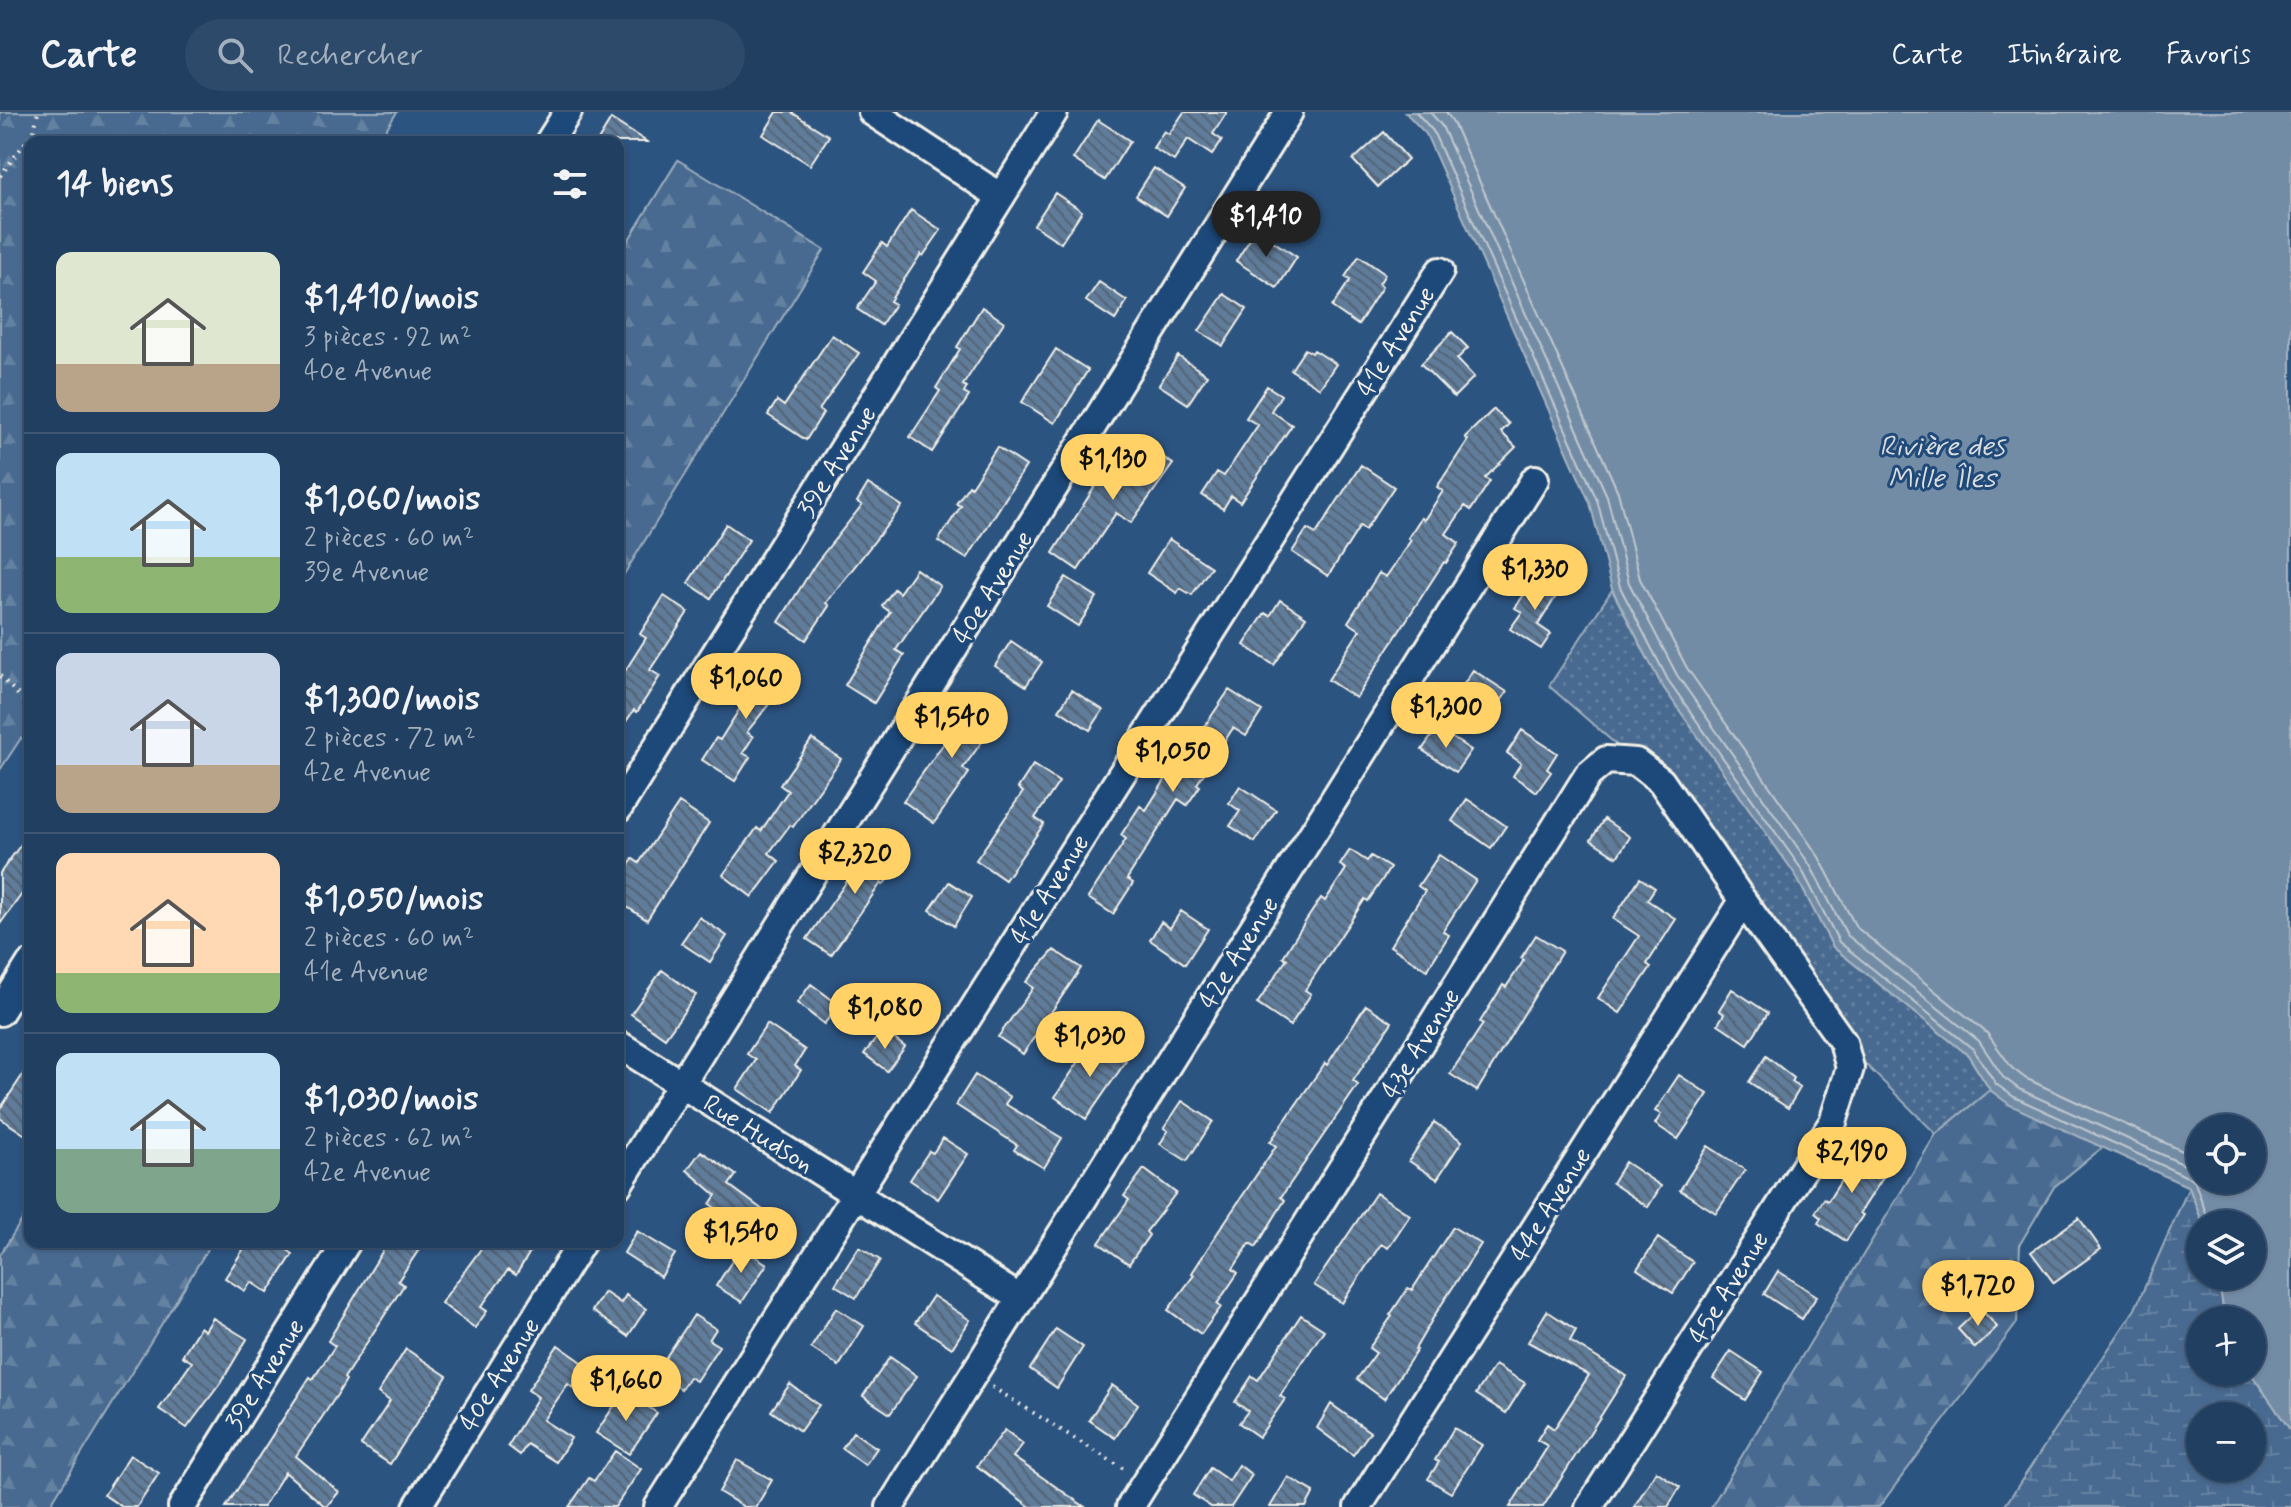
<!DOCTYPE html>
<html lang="fr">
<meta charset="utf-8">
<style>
body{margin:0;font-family:Mynerve,sans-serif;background:#2d4a6a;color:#f1f3f6;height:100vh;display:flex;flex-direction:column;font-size:30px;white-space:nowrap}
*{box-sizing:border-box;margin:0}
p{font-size:26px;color:#a2afbd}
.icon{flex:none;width:44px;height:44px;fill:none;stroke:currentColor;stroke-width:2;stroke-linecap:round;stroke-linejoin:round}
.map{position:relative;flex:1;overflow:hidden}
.panel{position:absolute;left:24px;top:24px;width:600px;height:1112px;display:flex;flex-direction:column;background:#213f61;border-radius:16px;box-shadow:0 2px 6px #0004,0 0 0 2px #3e5876}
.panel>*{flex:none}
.tools{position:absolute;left:2186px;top:1002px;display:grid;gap:16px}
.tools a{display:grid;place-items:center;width:80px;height:80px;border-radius:50%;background:#213f61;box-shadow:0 2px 6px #0004,0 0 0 2px #3e5876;font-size:40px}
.price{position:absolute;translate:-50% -68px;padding:0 18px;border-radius:28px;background:#ffd166;color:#111;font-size:26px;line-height:52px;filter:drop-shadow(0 2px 4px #0008)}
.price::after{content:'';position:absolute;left:50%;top:48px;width:24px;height:18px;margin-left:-12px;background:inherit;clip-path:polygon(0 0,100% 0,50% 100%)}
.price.active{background:#222;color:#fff}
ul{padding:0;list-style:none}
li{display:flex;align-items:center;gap:24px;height:200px;padding:0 32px}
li+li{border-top:2px solid #3e5876}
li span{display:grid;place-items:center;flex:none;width:224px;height:160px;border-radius:16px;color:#555}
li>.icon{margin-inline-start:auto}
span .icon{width:96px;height:96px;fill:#fffc;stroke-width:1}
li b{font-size:34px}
h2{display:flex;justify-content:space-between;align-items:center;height:96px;padding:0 32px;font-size:34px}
header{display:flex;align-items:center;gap:48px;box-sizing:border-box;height:112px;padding:0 40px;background:#213f61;border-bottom:2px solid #3e5876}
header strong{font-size:38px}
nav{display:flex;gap:44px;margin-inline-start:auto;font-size:28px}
.search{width:560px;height:72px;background:#2d4a6a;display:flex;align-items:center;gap:20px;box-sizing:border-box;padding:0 28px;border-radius:44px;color:#a2afbd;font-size:30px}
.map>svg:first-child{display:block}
</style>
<header>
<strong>Carte</strong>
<div class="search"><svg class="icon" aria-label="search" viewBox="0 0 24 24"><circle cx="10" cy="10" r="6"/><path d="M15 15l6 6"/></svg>Rechercher</div>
<nav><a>Carte</a><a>Itinéraire</a><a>Favoris</a></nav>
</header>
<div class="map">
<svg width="2291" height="1395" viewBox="0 0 2291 1395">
<defs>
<pattern id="green-dots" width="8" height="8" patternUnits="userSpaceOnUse" patternTransform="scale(2)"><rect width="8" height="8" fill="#496b90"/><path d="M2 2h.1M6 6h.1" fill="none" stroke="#6481a0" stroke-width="1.8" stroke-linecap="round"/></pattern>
<pattern id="forest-firs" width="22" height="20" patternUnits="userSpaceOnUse" patternTransform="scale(2)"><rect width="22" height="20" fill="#496b90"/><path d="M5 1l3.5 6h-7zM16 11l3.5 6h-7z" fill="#6481a0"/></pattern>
<pattern id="wetland-marsh" width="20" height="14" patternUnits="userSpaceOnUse" patternTransform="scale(2)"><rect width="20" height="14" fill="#496b90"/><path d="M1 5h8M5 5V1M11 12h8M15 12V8" fill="none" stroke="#6481a0"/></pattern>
<pattern id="building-back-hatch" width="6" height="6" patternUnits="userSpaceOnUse" patternTransform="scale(2)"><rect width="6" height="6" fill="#5e7b9a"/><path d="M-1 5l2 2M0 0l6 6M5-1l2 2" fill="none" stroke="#556474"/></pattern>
</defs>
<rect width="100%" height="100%" fill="#2c5481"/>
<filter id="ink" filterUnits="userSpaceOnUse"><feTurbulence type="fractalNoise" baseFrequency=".0125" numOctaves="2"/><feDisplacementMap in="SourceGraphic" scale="16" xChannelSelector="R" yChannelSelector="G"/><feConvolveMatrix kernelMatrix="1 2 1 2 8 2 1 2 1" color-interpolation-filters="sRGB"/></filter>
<g filter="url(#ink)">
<path fill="url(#green-dots)" stroke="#9eaebc" stroke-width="2" d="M1612,478L1661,572L1795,762L1833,835L1968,943L1990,978L1936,1022L1843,930L1636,650L1549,574Z"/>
<path fill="url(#forest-firs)" stroke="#9eaebc" stroke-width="2" d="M0,0H397L378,30H30V631L21,626L0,658Z
M678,48L824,138L618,472V145Z
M1990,978L2103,1035L2054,1075L2020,1132L2017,1211L1879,1395H1711L1936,1022Z
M30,1095V1130H212L49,1395H0V1143Z"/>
<path fill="url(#wetland-marsh)" stroke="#9eaebc" stroke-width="2" fill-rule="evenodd" d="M2189,1075L2203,1112H2200V1164H2218L2225,1208H2200V1260H2250L2291,1319V1395H2004L2135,1197ZM2200,1304H2252V1356H2200Z"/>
<path fill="#738ca6" stroke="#a7b4c0" stroke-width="2" fill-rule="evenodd" d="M1405,0H2291V1319L2250,1260L2252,1208H2225L2218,1164H2252V1112H2203L2189,1075L2010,993L1990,978L1968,943L1833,835L1795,762L1661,572L1612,477L1590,391L1426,22ZM2200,1016H2252V1068H2200Z"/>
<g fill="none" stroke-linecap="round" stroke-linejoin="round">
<path stroke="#c0c9ce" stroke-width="2" d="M1416,0L1433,19L1597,388L1620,475L1668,568L1802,758L1839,830L1973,937L1996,972L2014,985L2194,1068L2210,1112
M1430,0L1442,14L1607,384L1629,471L1677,563L1810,753L1847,823L1979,929L2003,965L2019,977L2200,1060
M1446,0L1453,10L1618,380L1640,467L1687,556L1819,745L1856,815L1987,921L2012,956L2025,966L2200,1047"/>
</g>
<path fill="url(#building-back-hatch)" stroke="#f4f1e8" stroke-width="2" d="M777,0H791L829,24L810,53L763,23Z
M1184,0H1227L1213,22L1222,28L1212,43L1188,27L1174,49L1153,36L1164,19L1169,22Z
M611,7L647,30H597Z
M1098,8L1130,29L1105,68L1073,47Z
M1384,20L1408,47L1378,75L1353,48Z
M1154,56L1185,76L1167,104L1136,84Z
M1055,81L1082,99L1061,131L1034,113Z
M911,98L941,118L923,144L921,142L890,189L895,192L881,213L857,197L876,169L863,160L882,131L887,135Z
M1256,118L1297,145L1277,176L1236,149Z
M1359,144L1385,162L1379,172L1382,175L1358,213L1332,195L1350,168L1345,165Z
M1099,170L1127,189L1115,208L1086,189Z
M1224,182L1247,197L1223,234L1199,219Z
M982,195L1004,210L963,273L967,275L964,281L969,284L932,340L910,325L940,279L936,276L960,237L957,235Z
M1452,220L1468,236L1457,247L1474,265L1454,285L1421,252Z
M832,223L859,241L819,298L823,301L806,328L768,303L777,289L784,294Z
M1056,237L1088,258L1055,311L1022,290Z
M1305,237L1312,241L1314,238L1336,252L1320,276L1291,258Z
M1178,244L1207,263L1188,292L1159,273Z
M1267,274L1281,283L1271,299L1292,313L1240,390L1231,384L1223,397L1202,383L1217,360L1224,364L1258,313L1246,306Z
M1494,297L1509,312L1501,320L1516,335L1485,366L1490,369L1471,398L1465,394L1446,422L1459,431L1446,451L1444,450L1356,586L1328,568L1360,518L1348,510L1379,461L1386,465L1411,428L1408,426L1421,406L1424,408L1443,379L1437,375L1468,328L1465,325Z
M1139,329L1173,352L1131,411L1116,401L1078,458L1053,441L1106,357L1116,364Z
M997,335L1026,354L967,447L938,429L961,394L956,392L969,373L971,375Z
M1361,353L1394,375L1365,418L1360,414L1328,464L1292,440L1307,417L1316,422Z
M868,372L902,394L826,491L829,494L806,528L779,510L816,451L862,393L857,390Z
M726,412L749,428L711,486L688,471Z
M1169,427L1211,455L1192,483L1180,476L1177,481L1147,461Z
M916,457L940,474L896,538L904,543L874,591L845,573L890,500L882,494L894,477L899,481Z
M1537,463L1560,478L1538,513L1551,522L1541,537L1510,517L1522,500L1515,496Z
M1066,465L1097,485L1078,514L1047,494Z
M664,484L688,500L650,558L660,564L637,600L634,598L618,621V570L646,526L640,522Z
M1280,488L1306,505L1274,553L1244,533L1265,501L1270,504Z
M1011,529L1042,550L1026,574L995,554Z
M774,549L792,563L747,620L753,625L743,641L750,645L735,669L702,648L716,626L720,628L744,590L737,584L761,553L767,558Z
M1473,558L1507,580L1489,607L1455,586Z
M1072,578L1103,598L1090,618L1059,598Z
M1229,578L1262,599L1246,624L1233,616L1197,672L1200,674L1187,693L1178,687L1127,767L1133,771L1113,802L1088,786L1126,727L1121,723L1140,694L1146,698L1170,660L1165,657L1192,616L1200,621Z
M972,584L1000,605L963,656L969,661L934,711L903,689L946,628L942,625Z
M1437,616L1471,638L1456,660L1422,638Z
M1522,618L1557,641L1547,657L1551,660L1537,680L1513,664L1521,651L1507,641Z
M812,627L841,647L793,715L790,713L769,741L779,749L752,785L723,763L757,716L761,719L788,679L780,673Z
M1033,653L1059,670L1035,706L1044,712L1005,768L976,748L1023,680L1018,676Z
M1240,674L1276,698L1255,730L1230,714L1240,699L1229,691Z
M1467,687L1506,714L1491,736L1452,709Z
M679,691L709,711L647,808L618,789V770L633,747L639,751Z
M1604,707L1630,725L1617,745L1591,728Z
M30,720V771L0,812V761Z
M876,727L903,748L883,773L881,771L831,843L807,827L858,753L856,752Z
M1350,738L1367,749L1371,744L1390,756L1368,789L1365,787L1305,878L1311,882L1290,914L1257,892L1287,847L1283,845L1305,810L1321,786L1325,789L1346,757L1340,753Z
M1439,743L1476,768L1443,819L1449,823L1427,858L1390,834L1425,779L1418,774Z
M1640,766L1655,776L1647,788L1676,807L1647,852L1651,855L1620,901L1598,886L1639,824L1613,807Z
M949,770L972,785L954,814L930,798Z
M1181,799L1208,817L1185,852L1150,828L1161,810L1170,816Z
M699,805L727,824L710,850L681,831Z
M1536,823L1562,839L1477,979L1450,962L1483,912L1480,910L1503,873L1506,875L1524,848L1521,846Z
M1054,838L1081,856L1023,942L998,925L1033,876L1026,870Z
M662,858L696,883L665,926L631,902Z
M811,872L839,893L824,912L797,891Z
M1732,877L1768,901L1748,932L1718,912L1724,902L1719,898Z
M1366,893L1392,910L1353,969L1358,973L1281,1085L1285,1088L1256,1135L1250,1131L1233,1157L1238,1161L1217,1192L1221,1195L1201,1222L1168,1198L1194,1163L1192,1161L1218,1120L1276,1034L1270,1030L1325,951L1327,953Z
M767,912L805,938L795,954L801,958L773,1001L737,977L756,948L747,942Z
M883,918L905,935L887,959L864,942Z
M1094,927L1126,949L1086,1007L1055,985Z
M1766,944L1794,966L1792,970L1800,976L1788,996L1749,970Z
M30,952V1026L0,1006V997Z
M975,963L1010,985L1005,992L1062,1026L1044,1056L1014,1038L1017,1033L956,993Z
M1679,963L1708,982L1678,1027L1655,1012L1661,1002L1655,999Z
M1182,989L1213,1009L1187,1049L1160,1032L1168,1019L1164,1016Z
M1434,1010L1462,1029L1437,1067L1409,1049Z
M943,1026L968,1042L938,1087L910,1068L929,1039L933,1041Z
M1708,1034L1745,1058L1716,1101L1680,1078Z
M1862,1036L1890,1055L1860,1101L1863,1103L1846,1129L1818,1111L1821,1106L1815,1101L1824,1087L1828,1089Z
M701,1039L736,1063L729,1073L775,1107L759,1129L710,1092L716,1083L687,1058Z
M1625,1050L1661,1074L1648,1095L1612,1071Z
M1144,1057L1176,1081L1146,1120L1149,1123L1129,1152L1099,1131L1129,1088L1124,1084Z
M1376,1081L1410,1103L1388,1136L1381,1132L1342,1191L1314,1173Z
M2079,1106L2101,1137L2054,1171L2031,1140Z
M1453,1115L1481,1132L1436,1201L1415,1237L1417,1238L1384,1287L1357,1267L1376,1241L1369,1236L1392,1204L1390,1203L1408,1176L1412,1178Z
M637,1119L675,1142L661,1165L624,1141Z
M1658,1126L1693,1150L1673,1181L1637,1157Z
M248,1130H275L293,1142L268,1181L251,1170L245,1179L225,1166Z
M388,1130H424L398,1169L404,1173L344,1266L346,1268L337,1283L296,1344L339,1380L326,1395L285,1360L263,1395H226L310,1265L313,1267L335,1234L328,1229Z
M486,1130H536L516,1163L508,1158L481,1195L487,1199L475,1216L441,1191Z
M741,1135L767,1152L742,1190L716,1174Z
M859,1135L880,1148L856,1186L835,1173Z
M1778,1159L1817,1184L1802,1207L1764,1182Z
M604,1180L621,1191L626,1183L646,1197L628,1224L592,1199Z
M933,1184L970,1208L952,1236L915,1211Z
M836,1196L864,1214L839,1254L811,1236Z
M1980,1196L1997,1215L1975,1236L1958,1217Z
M1547,1199L1576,1218L1570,1229L1626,1264L1543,1395H1510L1548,1334L1537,1328L1547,1312L1554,1317L1589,1263L1528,1230Z
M694,1203L716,1217L709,1228L719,1234L696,1269L689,1265L681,1277L656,1260Z
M1301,1203L1324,1218L1280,1284L1285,1287L1259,1325L1239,1311L1248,1299L1235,1290L1252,1264L1258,1268Z
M213,1206L247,1227L222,1269L187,1316L159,1297L192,1250L182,1244L200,1215L205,1219Z
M1056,1217L1083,1235L1057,1276L1030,1257Z
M558,1233L582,1250L577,1258L583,1261L573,1276L568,1272L543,1308L571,1326L556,1350L527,1332L520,1343L508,1334L538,1285L528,1278Z
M406,1237L447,1264L390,1352L361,1333L390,1289L378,1281Z
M1731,1239L1763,1260L1745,1288L1713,1266Z
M890,1245L917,1264L890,1302L863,1284Z
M1495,1253L1525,1271L1506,1301L1476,1282Z
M790,1272L819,1293L800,1319L771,1299Z
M1112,1273L1138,1292L1115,1326L1089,1308Z
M624,1279L657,1301L629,1342L596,1321Z
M1331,1292L1370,1320L1353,1343L1317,1316Z
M1454,1316L1482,1333L1451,1381L1428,1367L1439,1350L1435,1348Z
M1005,1318L1023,1332L1013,1345L1085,1395H1030L977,1354Z
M853,1320L877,1336L865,1353L842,1336Z
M615,1339L641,1357L615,1395H569L589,1366L594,1369Z
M130,1343L159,1361L137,1395H122L104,1383Z
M737,1348L772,1368L756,1395H744L719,1380Z
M1239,1353L1252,1363L1231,1395H1211L1193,1383L1210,1356L1229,1369Z
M1656,1359L1680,1375L1668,1395H1634Z
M1288,1365L1314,1380L1306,1395H1270Z"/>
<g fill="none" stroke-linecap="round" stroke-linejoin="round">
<defs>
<path id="street" d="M872,0L1001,85
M549,30L568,0
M618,697L1054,0
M0,900L30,852
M618,932L1021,1187
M618,1073L1289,0
M182,1395L347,1130
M417,1395L582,1130
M658,1395L1440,159
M890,1395L1535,367
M1130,1395L1588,663L1606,648L1636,650L1661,669L1743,789L1843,930L1850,956L1833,1010L1589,1395
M1358,1395L1743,789"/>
</defs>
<use href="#street" stroke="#f4f1e8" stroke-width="32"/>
<path stroke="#f4f1e8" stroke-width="4" stroke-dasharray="2 6" stroke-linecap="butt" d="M0,64L34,19L38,0
M0,564L30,595
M992,1275L1127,1359"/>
<use href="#street" stroke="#1f4a7a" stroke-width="26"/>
</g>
</g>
<g text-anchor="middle" stroke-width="6" stroke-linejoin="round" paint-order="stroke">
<g font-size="26" fill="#f4f1e8" stroke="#1f4a7a">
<text transform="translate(1395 229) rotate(-58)" y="9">41e Avenue</text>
<text transform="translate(836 349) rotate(-58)" y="9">39e Avenue</text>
<text transform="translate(992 475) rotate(-58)" y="9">40e Avenue</text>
<text transform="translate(1049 777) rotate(-58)" y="9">41e Avenue</text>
<text transform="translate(1238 840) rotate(-58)" y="9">42e Avenue</text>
<text transform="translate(1420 931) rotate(-58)" y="9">43e Avenue</text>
<text transform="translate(759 1021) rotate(32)" y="9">Rue Hudson</text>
<text transform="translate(1550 1092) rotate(-58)" y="9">44e Avenue</text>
<text transform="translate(1728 1175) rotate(-58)" y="9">45e Avenue</text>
<text transform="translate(264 1262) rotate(-58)" y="9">39e Avenue</text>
<text transform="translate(499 1262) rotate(-58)" y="9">40e Avenue</text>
</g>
<g font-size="28" font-style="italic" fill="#dadddb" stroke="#1f4a7a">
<text x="1942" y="343">Rivière des<tspan x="1942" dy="32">Mille Îles</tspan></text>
</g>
</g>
</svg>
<div class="tools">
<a><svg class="icon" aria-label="locate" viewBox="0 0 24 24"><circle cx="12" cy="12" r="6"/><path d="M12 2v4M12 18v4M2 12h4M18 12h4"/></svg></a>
<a><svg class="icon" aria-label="layers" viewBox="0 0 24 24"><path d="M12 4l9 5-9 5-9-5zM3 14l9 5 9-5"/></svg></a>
<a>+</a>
<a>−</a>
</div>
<b class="price active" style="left:1266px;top:147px">$1,410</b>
<b class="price" style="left:1113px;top:390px">$1,130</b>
<b class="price" style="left:1535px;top:500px">$1,330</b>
<b class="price" style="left:746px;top:609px">$1,060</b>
<b class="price" style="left:1446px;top:638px">$1,300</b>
<b class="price" style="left:952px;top:648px">$1,540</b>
<b class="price" style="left:1173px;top:682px">$1,050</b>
<b class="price" style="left:855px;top:784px">$2,320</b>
<b class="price" style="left:885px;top:939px">$1,080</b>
<b class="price" style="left:1090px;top:967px">$1,030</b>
<b class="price" style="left:1852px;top:1083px">$2,190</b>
<b class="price" style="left:741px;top:1163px">$1,540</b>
<b class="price" style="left:1978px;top:1216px">$1,720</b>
<b class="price" style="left:626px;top:1311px">$1,660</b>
<section class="panel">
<h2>14 biens<svg class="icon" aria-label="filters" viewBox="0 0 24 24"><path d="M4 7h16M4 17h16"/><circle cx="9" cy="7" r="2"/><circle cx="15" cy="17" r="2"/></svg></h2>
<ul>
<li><span style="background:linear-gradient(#dfe7d0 70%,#b9a48a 0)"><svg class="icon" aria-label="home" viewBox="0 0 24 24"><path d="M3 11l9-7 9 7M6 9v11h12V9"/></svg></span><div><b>$1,410/mois</b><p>3 pièces · 92 m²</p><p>40e Avenue</p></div></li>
<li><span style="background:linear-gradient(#bfe0f5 65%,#8fb573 0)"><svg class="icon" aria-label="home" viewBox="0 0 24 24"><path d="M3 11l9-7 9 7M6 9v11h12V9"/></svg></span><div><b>$1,060/mois</b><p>2 pièces · 60 m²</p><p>39e Avenue</p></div></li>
<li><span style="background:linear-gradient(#c9d6e8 70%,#b9a48a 0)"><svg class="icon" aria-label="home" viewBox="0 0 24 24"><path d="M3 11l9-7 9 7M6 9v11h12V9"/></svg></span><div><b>$1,300/mois</b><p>2 pièces · 72 m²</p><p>42e Avenue</p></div></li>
<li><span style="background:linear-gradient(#ffd9b3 75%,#8fb573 0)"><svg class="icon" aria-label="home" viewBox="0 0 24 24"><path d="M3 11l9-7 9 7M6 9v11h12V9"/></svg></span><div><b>$1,050/mois</b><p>2 pièces · 60 m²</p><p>41e Avenue</p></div></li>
<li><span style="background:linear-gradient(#bfe0f5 60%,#7fa58c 0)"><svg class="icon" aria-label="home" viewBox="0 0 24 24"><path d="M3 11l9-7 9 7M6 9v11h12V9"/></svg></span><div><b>$1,030/mois</b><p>2 pièces · 62 m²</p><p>42e Avenue</p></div></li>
</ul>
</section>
</div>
